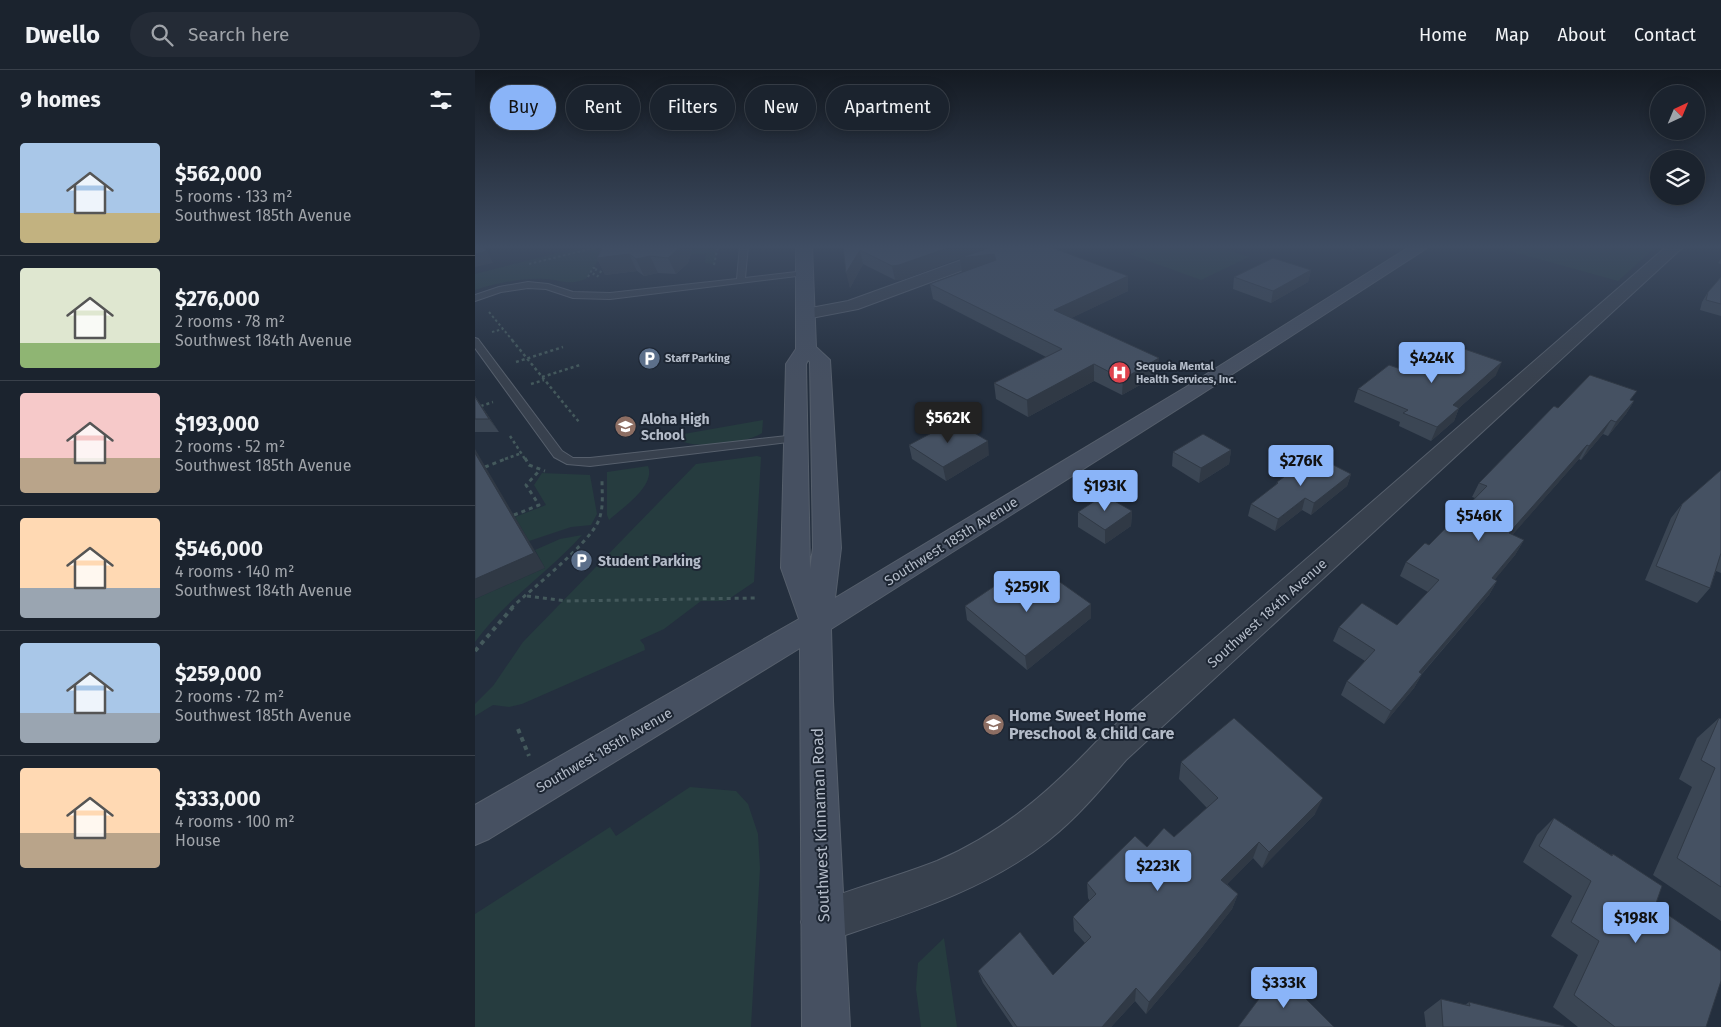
<!DOCTYPE html>
<meta charset="utf-8">
<style>
body{margin:0;font-family:"Fira Sans",sans-serif;background:#242b36;color:#f1f3f6;height:100vh;display:flex;flex-direction:column;font-size:19px;white-space:nowrap}
*{box-sizing:border-box;margin:0}
p{font-size:16px;color:#a0a4aa}
.icon{flex:none;width:28px;height:28px;fill:none;stroke:currentColor;stroke-width:2;stroke-linecap:round;stroke-linejoin:round}
.map{position:relative;flex:1;overflow:hidden}
.drawer{display:flex;flex-direction:column;background:#1b232e;width:475px}
.drawer>*{flex:none}
.top-card{position:absolute;left:15px;top:15px;width:475px;height:45px;display:flex;gap:10px}
.needle{width:32px;rotate:44deg}
.controls{position:absolute;left:1175px;top:15px;display:grid;gap:10px}
.controls a{display:grid;place-items:center;width:55px;height:55px;border-radius:50%;background:#1b232e;box-shadow:0 2px 12px #0003,0 0 0 1px #39404a;font-size:25px}
.price{position:absolute;translate:-50% -42px;padding:0 11px;border-radius:5px;background:#8ab4f8;color:#111;font-size:16px;line-height:32px;filter:drop-shadow(0 1px 2px #0008)}
.price::after{content:'';position:absolute;left:50%;top:30px;width:15px;height:11px;margin-left:-8px;background:inherit;clip-path:polygon(0 0,100% 0,50% 100%)}
.price.current{background:#222;color:#fff}
ul{padding:0;list-style:none}
li{display:flex;align-items:center;gap:15px;height:125px;padding:0 20px}
li+li{border-top:1px solid #39404a}
li span{display:grid;place-items:center;flex:none;width:140px;height:100px;border-radius:5px;color:#555}
li>.icon{margin-inline-start:auto}
span .icon{width:60px;height:60px;fill:#fffc;stroke-width:1}
li b{font-size:21px}
h2{display:flex;justify-content:space-between;align-items:center;height:60px;padding:0 20px;font-size:21px}
.pill{padding:0 18px;border-radius:22px;background:#1b232e;box-shadow:0 2px 12px #0003,0 0 0 1px #39404a;font-size:18px;line-height:45px}
.pill.current{background:#8ab4f8;color:#111}
header{display:flex;align-items:center;gap:30px;box-sizing:border-box;height:70px;padding:0 25px;background:#1b232e;border-bottom:1px solid #39404a}
header strong{font-size:24px}
nav{display:flex;gap:28px;margin-inline-start:auto;font-size:18px}
.search{width:350px;height:45px;background:#242b36;display:flex;align-items:center;gap:12px;box-sizing:border-box;padding:0 18px;border-radius:28px;color:#a0a4aa;font-size:19px}
main{display:flex;flex:1;min-height:0}
.map>svg:first-child{display:block}
</style>
<header>
<strong>Dwello</strong>
<div class="search"><svg class="icon" aria-label="search" viewBox="0 0 24 24"><circle cx="10" cy="10" r="6"/><path d="M15 15l6 6"/></svg>Search here</div>
<nav><a>Home</a><a>Map</a><a>About</a><a>Contact</a></nav>
</header>
<main>
<section class="drawer">
<h2>9 homes<svg class="icon" aria-label="filters" viewBox="0 0 24 24"><path d="M4 7h16M4 17h16"/><circle cx="9" cy="7" r="2"/><circle cx="15" cy="17" r="2"/></svg></h2>
<ul>
<li><span style="background:linear-gradient(#a9c7e8 70%,#c2b280 0)"><svg class="icon" aria-label="home" viewBox="0 0 24 24"><path d="M3 11l9-7 9 7M6 9v11h12V9"/></svg></span><div><b>$562,000</b><p>5 rooms · 133 m²</p><p>Southwest 185th Avenue</p></div></li>
<li><span style="background:linear-gradient(#dfe7d0 75%,#8fb573 0)"><svg class="icon" aria-label="home" viewBox="0 0 24 24"><path d="M3 11l9-7 9 7M6 9v11h12V9"/></svg></span><div><b>$276,000</b><p>2 rooms · 78 m²</p><p>Southwest 184th Avenue</p></div></li>
<li><span style="background:linear-gradient(#f6c9c9 65%,#b9a48a 0)"><svg class="icon" aria-label="home" viewBox="0 0 24 24"><path d="M3 11l9-7 9 7M6 9v11h12V9"/></svg></span><div><b>$193,000</b><p>2 rooms · 52 m²</p><p>Southwest 185th Avenue</p></div></li>
<li><span style="background:linear-gradient(#ffd9b3 70%,#9aa5b1 0)"><svg class="icon" aria-label="home" viewBox="0 0 24 24"><path d="M3 11l9-7 9 7M6 9v11h12V9"/></svg></span><div><b>$546,000</b><p>4 rooms · 140 m²</p><p>Southwest 184th Avenue</p></div></li>
<li><span style="background:linear-gradient(#a9c7e8 70%,#9aa5b1 0)"><svg class="icon" aria-label="home" viewBox="0 0 24 24"><path d="M3 11l9-7 9 7M6 9v11h12V9"/></svg></span><div><b>$259,000</b><p>2 rooms · 72 m²</p><p>Southwest 185th Avenue</p></div></li>
<li><span style="background:linear-gradient(#ffd9b3 65%,#b9a48a 0)"><svg class="icon" aria-label="home" viewBox="0 0 24 24"><path d="M3 11l9-7 9 7M6 9v11h12V9"/></svg></span><div><b>$333,000</b><p>4 rooms · 100 m²</p><p>House</p></div></li>
</ul>
</section>
<div class="map">
<svg width="1246" height="957" viewBox="0 0 1246 957">
<rect width="100%" height="100%" fill="#242f3e"/>
<path fill="#263c3f" d="M110,176H136L131,177C125,189 118,198 111,209C92,216 89,210 69,209C46,208 22,213 0,220V204Z
M218,176H243L239,194L230,193L231,183L215,185Z
M672,176H740L774,187L726,210L654,184Z
M1016,176H1182L1143,211Z
M288,350L287,363C272,373 220,380 205,370L203,365Z
M282,386L286,387L279,512L251,531H226L189,559L165,570L169,575L170,580L47,634L34,637L18,635L0,646V634L18,616L48,572L221,394Z
M173,396C181,416 147,438 134,450L132,445V402Z
M67,403L115,405L122,444L116,455L96,457L54,471L40,447L71,435L59,415Z
M107,465C74,502 29,531 0,572V529L70,498L60,480L85,469Z
M215,717L261,721L273,734L283,764L285,798L276,957H0V844L135,757L141,766Z
M469,868L482,957H446L441,919L443,893Z"/>
<g fill="none" stroke-linecap="round" stroke-linejoin="round">
<defs>
<path id="service" d="M265,176H273L270,208L330,201L334,203L330,205L135,229L98,228L71,219L53,218L26,222L0,231V225L24,217L53,212L73,214L98,222L135,223L262,209Z
M0,268L3,269L87,381L98,388H115L321,365L327,368L321,371L115,396L92,394L79,387L0,278Z"/>
<path id="minor" d="M525,176H548L545,179L383,239L331,249L325,248L322,244L325,240L373,231Z
M1192,176H1209L651,690C627,718 603,747 574,770C509,822 425,846 347,873L332,867L326,852L332,837C374,819 419,808 462,791C529,762 576,720 625,668Z"/>
<path id="secondary" d="M321,176H337L341,277L355,290L366,478L360,528L711,317L936,176H955L725,325L356,559L358,631L375,957H327L325,578L14,769L0,775V735L324,549L306,498L311,294L321,279ZM333,290L335,292L338,478L335,499L331,294Z"/>
</defs>
<use href="#service" stroke="#565f6c" stroke-width="2"/>
<use href="#minor" stroke="#565f6c" stroke-width="2"/>
<use href="#secondary" stroke="#565f6c" stroke-width="2"/>
<path stroke="#44595c" stroke-width="2" stroke-dasharray="2.5 2.5" stroke-linecap="butt" d="M54,194L127,176
M239,195L243,176
M113,207L118,198H122L118,205
M122,207L129,197
M14,242L38,271
M17,262L28,259"/>
<path stroke="#44595c" stroke-width="2.5" stroke-dasharray="3 3" stroke-linecap="butt" d="M37,270L104,352
M41,292L88,277
M67,307L105,295
M56,314L69,310
M0,338L18,332
M35,366L50,389
M30,389L47,383"/>
<path stroke="#44595c" stroke-width="3" stroke-dasharray="4 4" stroke-linecap="butt" d="M50,388L54,395L70,401
M10,397L33,388
M39,445L64,435L51,415L65,400
M52,526L91,531L280,528
M36,538C58,518 112,475 123,452C129,439 127,424 127,410"/>
<path stroke="#44595c" stroke-width="4" stroke-dasharray="4.5 4.5" stroke-linecap="butt" d="M0,581L38,537
M43,659L54,686"/>
<use href="#service" fill="#38414e" fill-rule="evenodd"/>
<use href="#minor" fill="#38414e" fill-rule="evenodd"/>
<use href="#secondary" fill="#465061" fill-rule="evenodd"/>
</g>
<path fill="#3b4654" d="M218,176L213,193L201,204L183,203L169,206L162,201L130,205L122,188Z
M368,176L551,178L653,221L596,248L683,305L647,325L619,311L553,347L521,329L519,313L571,287L458,229L455,214L487,203L485,188L427,210H420L388,194L375,218Z
M867,176H885L879,180Z
M1246,188V194L1243,193Z
M836,200L833,212L796,233L758,219L759,207Z
M1246,207V246L1225,240L1227,232L1233,222Z
M937,303L1021,305L984,338L979,351L956,371L924,356L925,352L879,332L883,319Z
M0,326L24,362H0Z
M1157,330L1159,331L1151,344L1133,366L1128,364L1106,390L1104,389L1037,465L1049,470L1040,485L1019,510L1022,511L1014,525L947,604L939,618L909,654L866,625L872,611L890,591L858,571L864,557L922,555L953,522L925,506L931,492L954,475L1000,428L997,427L1004,413L1083,338Z
M434,375L514,385L471,411L437,389Z
M756,380L754,394L724,413L697,396L698,382Z
M1246,400V503L1241,501L1235,518L1222,533L1170,510L1196,448L1207,434Z
M876,404L872,416L836,445L827,440L800,461L773,446L776,434L801,415L802,412Z
M657,441L656,456L630,474L603,457V442Z
M562,529L616,548L552,600L492,550L490,536Z
M1244,648L1246,649V851L1178,805L1217,717L1204,709L1222,668Z
M706,692L840,744L787,798L778,788L752,814L763,824L757,839L720,886L671,944L660,931L636,957H538L508,913L503,901L578,905L610,873L599,861L598,847L615,831L613,828L612,813L672,777L699,767L732,738L704,709Z
M1079,748L1136,785L1138,784L1180,836L1231,957H1103L1078,937L1103,885L1076,866L1097,826L1048,792L1062,765Z
M966,929L990,935L994,932L1089,957H951L949,942Z"/>
<path fill="#303945" d="M207,176H218L213,193L201,204L193,188Z
M478,176H519L521,199L487,203L485,188L427,210H420L417,196Z
M880,176H885L879,180Z
M385,180L388,194L375,218L371,203Z
M12,181L18,193L0,197V184Z
M154,184L162,201L130,205L122,188Z
M175,186L183,203L169,206L161,189Z
M836,200L833,212L796,233L798,221Z
M653,206V221L580,256L579,240Z
M684,288L683,305L647,325L648,309Z
M1027,292L1021,305L984,338L979,351L956,371L962,357L978,335Z
M619,294V311L553,347L552,330Z
M0,326L24,362L14,349Z
M1159,331L1151,344L1133,366L1141,352Z
M1136,350L1128,364L1106,390L1114,376Z
M513,371L514,385L471,411L468,397Z
M1112,375L1104,389L1026,478L1034,463Z
M0,379L70,498L0,529Z
M756,380L754,394L724,413L726,398Z
M876,404L872,416L836,445L839,433Z
M830,428L827,440L800,461L803,449Z
M657,441L656,456L630,474V460Z
M1049,470L1040,485L1009,523L1017,508Z
M1022,511L1014,525L936,616L944,602Z
M616,534V548L552,600L550,586Z
M947,604L939,618L909,654L916,641Z
M848,728L840,744L787,798L794,782Z
M784,772L778,788L742,825L746,810Z
M763,824L757,839L720,886L671,944L674,932Z
M661,918L660,931L636,957H627Z"/>
<path fill="#455162" stroke="#303945" d="M0,176H7L12,181L0,184Z
M128,176H207L193,188L175,186L161,189L154,184L122,188Z
M368,176H478L424,195L417,196L385,180L371,203Z
M519,176H550L551,178L556,176H573L653,206L579,240L684,288L648,309L619,294L552,330L519,313L587,279L455,214L521,190L519,184L485,188Z
M798,188L836,200L798,221L759,207Z
M1246,207V234L1231,230L1233,222Z
M975,274L1027,292L978,335L984,338L962,357L928,343L933,340L883,319L914,295L937,303Z
M1115,305L1162,321L1155,330L1159,331L1141,352L1136,350L1114,376L1112,375L1034,463L1049,470L1017,508L1022,511L944,602L947,604L916,641L872,611L900,580L864,557L887,533L922,555L964,510L931,492L950,473L954,475L1012,416L1004,413L1079,336L1083,338Z
M0,327L14,349H0Z
M479,351L513,371L468,397L434,375Z
M728,364L756,380L726,398L698,382Z
M0,383L59,483L0,509Z
M839,385L876,404L839,433L830,428L803,449L776,434L803,413L802,412Z
M1246,400V483L1235,518L1181,496L1207,434Z
M629,425L657,441L630,460L603,442Z
M533,507L562,529L585,512L616,534L550,586L490,536Z
M759,648L848,728L794,782L784,772L746,810L763,824L724,872L674,932L661,918L627,957H542L503,901L545,862L578,905L616,867L598,847L621,824L612,813L660,766L672,777L689,758L699,767L743,728L706,692Z
M1244,648L1246,649V817L1202,788L1240,698L1226,690Z
M1079,748L1137,786L1138,784L1187,816L1180,836L1246,881V911L1231,957H1140L1099,925L1124,871L1096,852L1116,811L1064,776Z
M804,902L859,957H763Z
M966,929L995,936L994,932L1089,956V957H968Z"/>
<linearGradient id="sky" x2="0" y2="1"><stop stop-color="#141a22"/><stop offset="0.57" stop-color="#3f4d63"/><stop offset="1" stop-color="#3f4d63" stop-opacity="0"/></linearGradient>
<rect width="1246" height="310" fill="url(#sky)"/>
<defs>
<symbol id="parking-disc" viewBox="-11 -11 22 22"><circle r="9.5" fill="#5c6f8a" stroke="#1d2633"/><path d="M-3.5-5.5H1a3.5 3.5 0 0 1 0 7H-1V5.5H-3.5ZM-1-3.4V-.6H.8a1.4 1.4 0 0 0 0-2.8Z" fill="#fff"/></symbol>
<symbol id="hospital-disc" viewBox="-11 -11 22 22"><circle r="9.5" fill="#e0444e" stroke="#1d2633"/><path d="M-5-5h3v3.5h4V-5h3V5h-3V1.5h-4V5h-3Z" fill="#fff"/></symbol>
<symbol id="school-disc" viewBox="-11 -11 22 22"><circle r="9.5" fill="#8d6e63" stroke="#1d2633"/><path d="M0-5L7-2L0 1L-7-2ZM-4 1L0 2.5L4 1V4Q0 6-4 4Z" fill="#fff"/></symbol>
</defs>
<g fill-rule="evenodd">
<use href="#parking-disc" x="162" y="276" width="25" height="25"/>
<use href="#hospital-disc" x="632" y="290" width="25" height="25"/>
<use href="#school-disc" x="138" y="344" width="25" height="25"/>
<use href="#parking-disc" x="94" y="478" width="25" height="25"/>
<use href="#school-disc" x="506" y="642" width="25" height="25"/>
</g>
<g text-anchor="middle" stroke-width="4" stroke-linejoin="round" paint-order="stroke">
<g font-size="11" font-weight="bold" fill="#b4bcc9" stroke="#1d2633" text-anchor="start">
<text x="190" y="292">Staff Parking</text>
<text x="661" y="300">Sequoia Mental<tspan x="661" dy="13">Health Services, Inc.</tspan></text>
</g>
<g font-size="14" font-weight="bold" fill="#b4bcc9" stroke="#1d2633" text-anchor="start">
<text x="166" y="354">Aloha High<tspan x="166" dy="16">School</tspan></text>
<text x="123" y="496">Student Parking</text>
</g>
<g font-size="14" fill="#b4bcc9" stroke="#1d2633">
<text transform="translate(476 471) rotate(-32)" y="5">Southwest 185th Avenue</text>
<text transform="translate(792 543) rotate(-42)" y="5">Southwest 184th Avenue</text>
<text transform="translate(129 680) rotate(-30)" y="5">Southwest 185th Avenue</text>
</g>
<g font-size="16" font-weight="bold" fill="#b4bcc9" stroke="#1d2633" text-anchor="start">
<text x="534" y="651">Home Sweet Home<tspan x="534" dy="18">Preschool &amp; Child Care</tspan></text>
</g>
<g font-size="16" fill="#b4bcc9" stroke="#1d2633">
<text transform="translate(345 755) rotate(-92)" y="6">Southwest Kinnaman Road</text>
</g>
</g>
</svg>
<div class="controls">
<a><svg class="needle" viewBox="-14 -14 28 28"><path d="M0-13l5 13h-10z" fill="#e53935"/><path d="M0 13l5-13h-10z" fill="#a0a4aa"/></svg></a>
<a><svg class="icon" aria-label="layers" viewBox="0 0 24 24"><path d="M12 4l9 5-9 5-9-5zM3 14l9 5 9-5"/></svg></a>
</div>
<b class="price" style="left:957px;top:314px">$424K</b>
<b class="price current" style="left:473px;top:374px">$562K</b>
<b class="price" style="left:826px;top:417px">$276K</b>
<b class="price" style="left:630px;top:442px">$193K</b>
<b class="price" style="left:1004px;top:472px">$546K</b>
<b class="price" style="left:552px;top:543px">$259K</b>
<b class="price" style="left:683px;top:822px">$223K</b>
<b class="price" style="left:1161px;top:874px">$198K</b>
<b class="price" style="left:809px;top:939px">$333K</b>
<div class="top-card">
<a class="pill current">Buy</a>
<a class="pill">Rent</a>
<a class="pill">Filters</a>
<a class="pill">New</a>
<a class="pill">Apartment</a>
</div>
</div>
</main>
